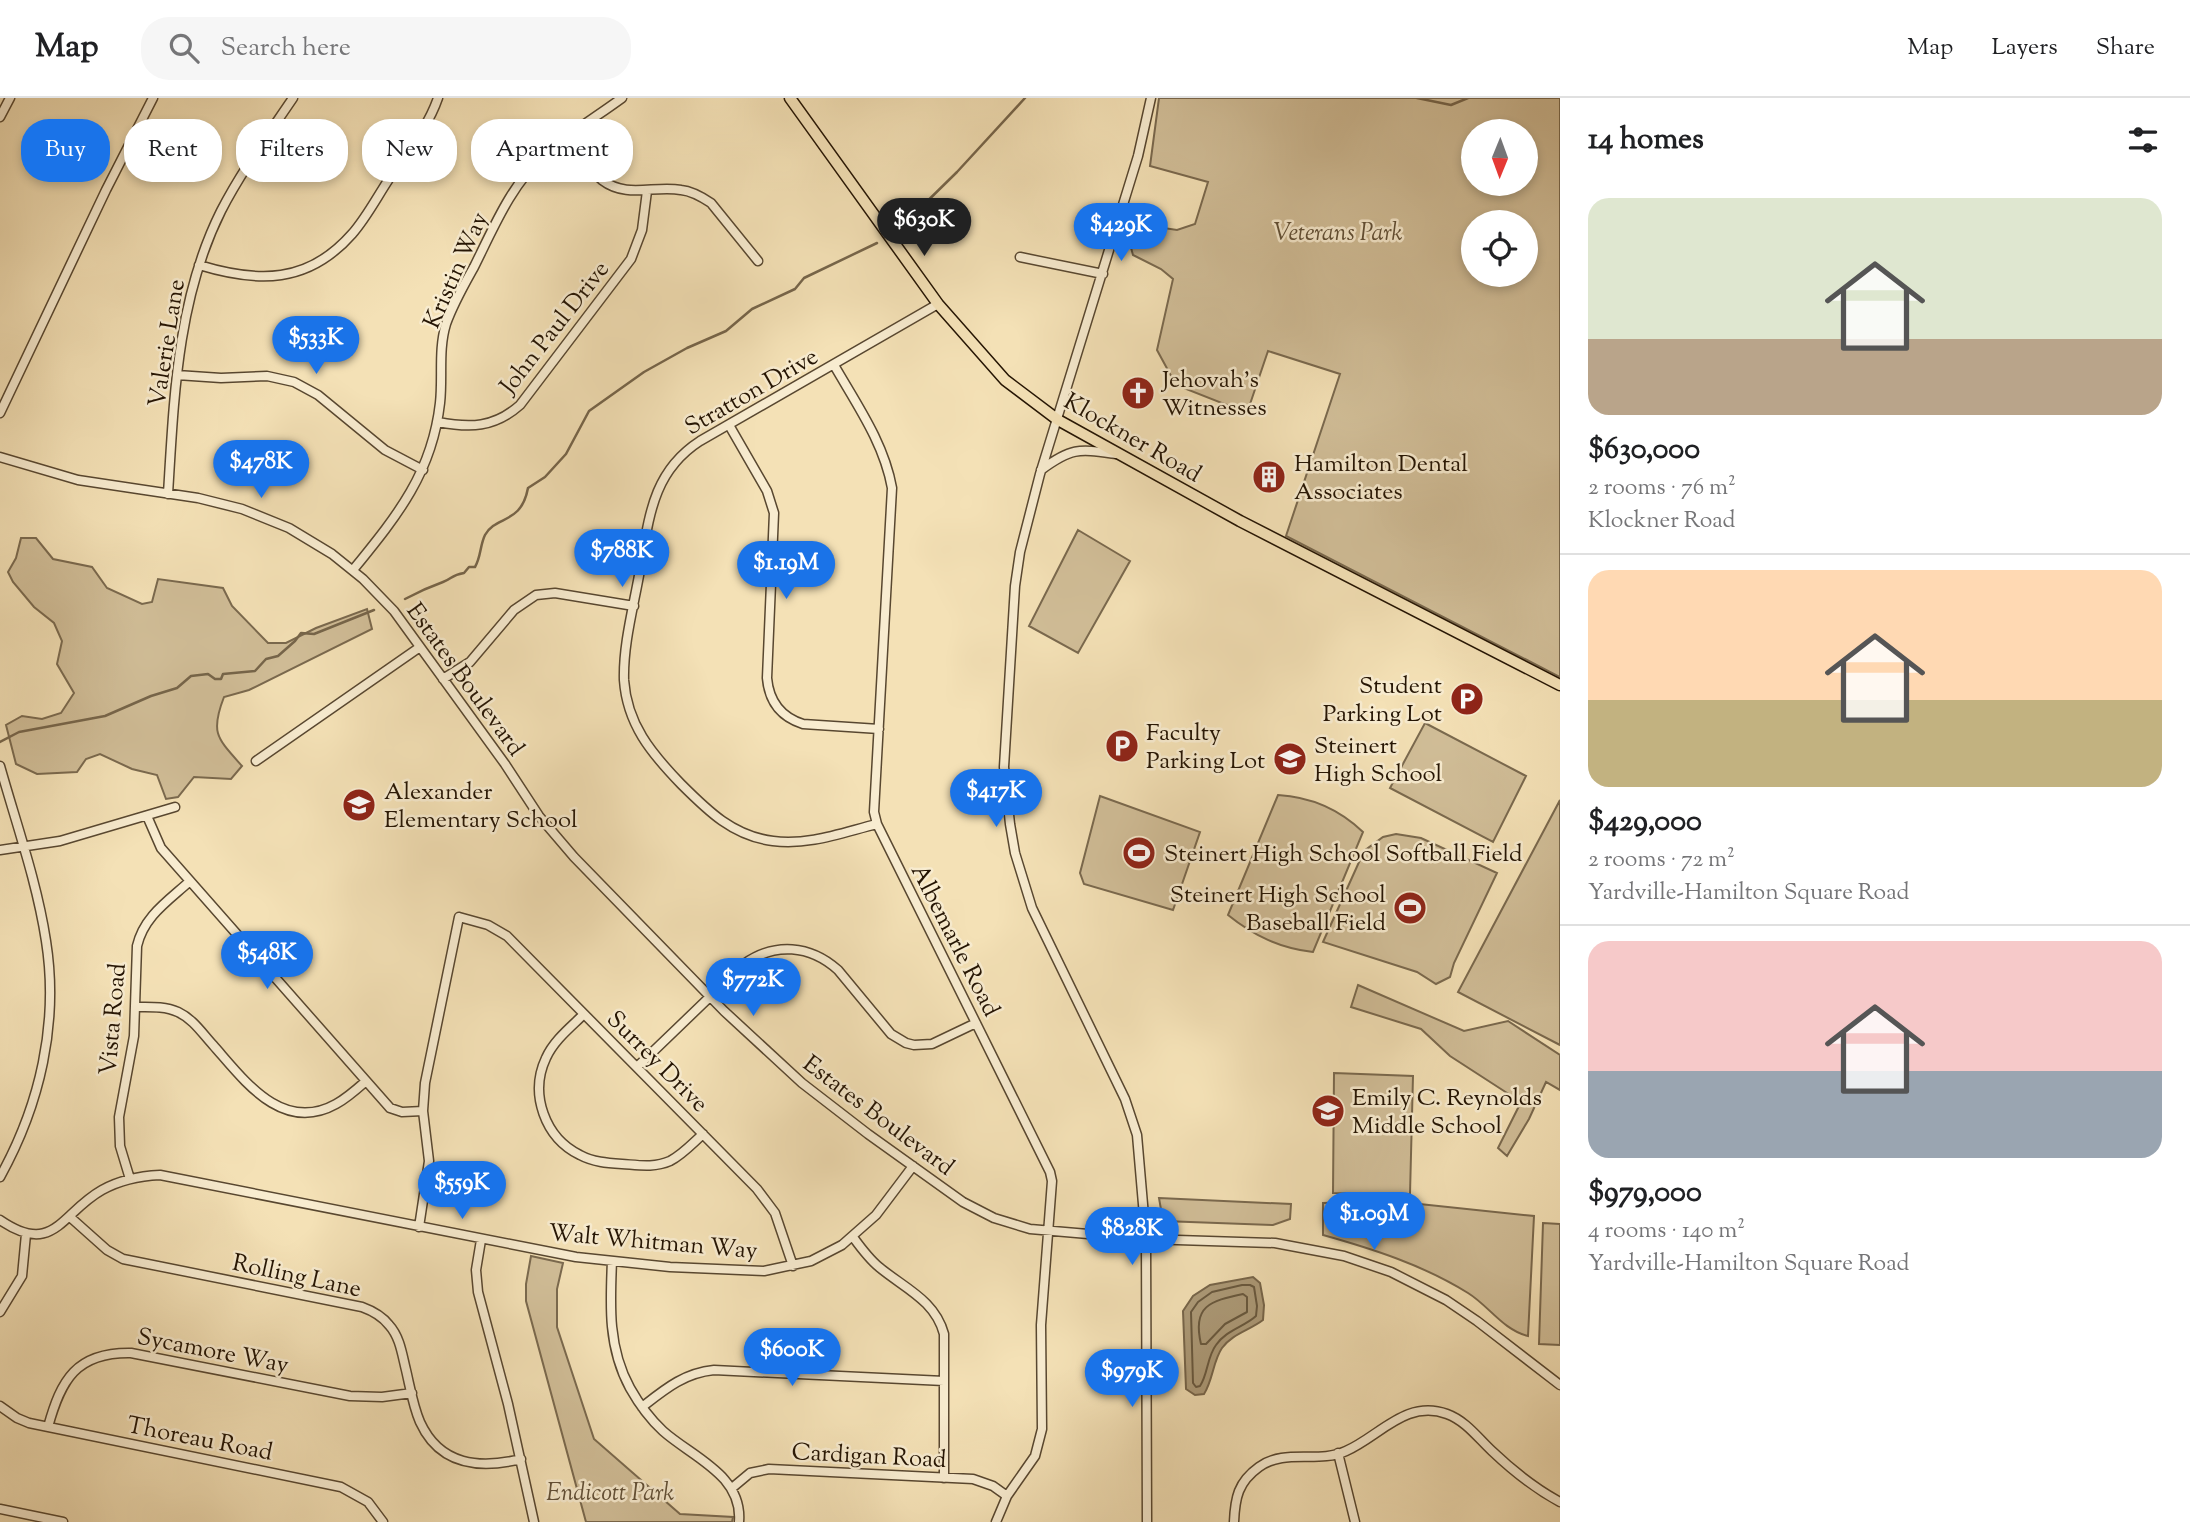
<!DOCTYPE html>
<meta charset="utf-8">
<style>
body{margin:0;font-family:"Sorts Mill Goudy",serif;background:#f6f6f6;color:#202124;height:100vh;display:flex;flex-direction:column;font-size:26px;white-space:nowrap}
*{box-sizing:border-box;margin:0}
p{font-size:23px;color:#757577}
.icon{flex:none;width:38px;height:38px;fill:none;stroke:currentColor;stroke-width:2;stroke-linecap:round;stroke-linejoin:round}
.map{position:relative;flex:1;overflow:hidden}
.drawer{display:flex;flex-direction:column;background:#fff;width:630px}
.drawer>*{flex:none}
.top-card{position:absolute;left:21px;top:21px;width:665px;height:63px;display:flex;gap:14px}
.needle{width:46px;rotate:181deg}
.buttons{position:absolute;left:1461px;top:21px;display:grid;gap:14px}
.buttons a{display:grid;place-items:center;width:77px;height:77px;border-radius:50%;background:#fff;box-shadow:0 4px 10px #0003;font-size:35px}
.price{position:absolute;translate:-50% -60px;padding:0 16px;border-radius:24px;background:#1a73e8;color:#fff;font-size:23px;line-height:46px;filter:drop-shadow(0 2px 4px #0008)}
.price::after{content:'';position:absolute;left:50%;top:42px;width:21px;height:16px;margin-left:-10px;background:inherit;clip-path:polygon(0 0,100% 0,50% 100%)}
.price.current{background:#222;color:#fff}
ul{padding:0;list-style:none}
li{display:grid;align-content:center;gap:14px;height:371px;padding:0 28px}
li+li{border-top:2px solid #e0e0e0}
li span{display:grid;place-items:center;height:217px;border-radius:21px;color:#555}
li>.icon{margin-inline-start:auto}
span .icon{width:126px;height:126px;fill:#fffc;stroke-width:1}
li b{font-size:30px}
h2{display:flex;justify-content:space-between;align-items:center;height:84px;padding:0 28px;font-size:30px}
.chip{padding:0 24px;border-radius:28px;background:#fff;box-shadow:0 4px 10px #0003;font-size:24px;line-height:63px}
.chip.current{background:#1a73e8;color:#fff}
header{display:flex;align-items:center;gap:42px;box-sizing:border-box;height:98px;padding:0 35px;background:#fff;border-bottom:2px solid #e0e0e0}
header strong{font-size:33px}
nav{display:flex;gap:38px;margin-inline-start:auto;font-size:24px}
.search{width:490px;height:63px;background:#f6f6f6;display:flex;align-items:center;gap:18px;box-sizing:border-box;padding:0 24px;border-radius:28px;color:#757577;font-size:26px}
main{display:flex;flex:1;min-height:0}
.map>svg:first-child{display:block}
</style>
<header>
<strong>Map</strong>
<div class="search"><svg class="icon" aria-label="search" viewBox="0 0 24 24"><circle cx="10" cy="10" r="6"/><path d="M15 15l6 6"/></svg>Search here</div>
<nav><a>Map</a><a>Layers</a><a>Share</a></nav>
</header>
<main>
<div class="map">
<svg width="1560" height="1424" viewBox="0 0 1560 1424">
<rect width="100%" height="100%" fill="#f4e1b6"/>
<filter id="stains"><feTurbulence type="fractalNoise" baseFrequency=".00286" numOctaves="4"/><feColorMatrix values="0 0 0 0 .2 0 0 0 0 .09 0 0 0 0 .02 0 0 0 .5 -.17"/></filter>
<radialGradient id="worn" r=".72"><stop offset=".6" stop-color="#630" stop-opacity="0"/><stop offset="1" stop-color="#630" stop-opacity=".3"/></radialGradient>
<path fill="#d1be98" stroke="#7a694e" stroke-width="2" fill-rule="evenodd" d="M1159,0H1560V579L1286,438L1340,276L1268,253L1247,315L1176,287L1157,252L1173,181L1161,171L1133,157L1130,146L1133,131L1144,127L1177,132L1195,126L1208,84L1150,68ZM1474,33H1526V86H1474ZM1474,124H1526V177H1474Z
M1078,432L1130,463L1078,555L1029,528Z
M21,440H36L53,461L92,469L107,490L142,506L152,504L158,481L223,490L232,508L268,545H286L316,530L367,511L372,531L249,592L224,599C210,635 217,640 242,668L231,681L194,679L178,699L166,701L157,677L132,671L100,656L86,661L77,674L37,676L16,666L6,627L22,618L42,621L61,615L74,595L57,566L62,543L54,525L34,509L13,484L8,474L16,460Z
M1425,625L1526,678L1493,744L1390,690Z
M1278,697C1312,699 1339,711 1363,734L1313,854C1280,850 1254,838 1228,817Z
M1100,698L1200,734L1173,812L1084,786L1080,775Z
M1560,702V947L1458,894Z
M1396,736L1421,740L1497,775L1454,865L1450,879L1436,886L1417,874L1323,844L1364,753L1383,739Z
M1358,887L1464,933L1508,923L1560,957V992L1546,984L1529,1021L1507,1058L1498,1050L1521,1004L1450,958L1421,931L1351,909Z
M1334,975L1413,978L1410,1096L1333,1095Z
M1159,1100L1291,1106L1290,1121L1273,1127L1163,1123Z
M1391,1103L1534,1118L1528,1238C1503,1232 1489,1208 1468,1195C1423,1167 1373,1151 1323,1137V1105Z
M1543,1125L1560,1126V1247L1539,1246Z
M531,1158L563,1165L557,1191V1229L594,1341L680,1416L733,1419L732,1424H586L526,1203V1186Z"/>
<path fill="#ad9b79" stroke="#76654a" stroke-width="2" d="M1253,1179L1260,1185L1264,1207L1263,1222C1250,1232 1232,1236 1222,1250C1213,1263 1213,1282 1204,1296L1195,1297L1186,1291L1183,1213L1193,1198L1210,1187Z"/>
<g fill="none" stroke-linecap="round" stroke-linejoin="round">
<path stroke="#68583e" stroke-width="2" d="M1242,1187H1250L1254,1189L1257,1208L1256,1218C1244,1229 1226,1232 1216,1247C1207,1259 1208,1276 1200,1288L1196,1289L1193,1285L1191,1214L1198,1204L1212,1194Z
M1243,1196L1247,1199V1214L1225,1226L1206,1246H1201C1192,1208 1210,1203 1243,1196Z"/>
<path stroke="#76654a" stroke-width="2.5" d="M1417,0L1451,7L1468,0
M902,128L957,74L1025,0
M405,501C418,494 429,489 443,484C452,481 451,477 464,475L469,469H475C481,459 480,447 485,437C496,417 521,427 528,390L545,379L566,356L589,313L644,274L687,250L726,233L752,211L795,191L804,180L877,145
M0,644L19,634L105,618L151,598L177,590L191,578L208,576L215,581H221L223,576L255,573L266,561L278,558L295,543L301,535L314,536L374,512"/>
<defs>
<path id="minor" d="M0,19L10,0
M568,39C579,53 589,71 602,82C627,101 654,87 681,92C692,93 702,99 711,105L758,163
M1020,159L1103,176
M199,167C258,185 308,186 352,136C367,119 378,97 391,78C408,53 428,29 438,0
M834,267C857,307 884,345 892,390L874,714L877,726L1050,1074L1052,1083L1041,1227L1042,1331L1035,1358L1007,1398L996,1424
M177,277L221,280L267,278L294,284L318,297L385,352L423,372
M0,315L106,92L153,0
M438,324C470,330 494,330 520,307L631,161L642,132L647,93
M729,327L767,393L774,415L767,580C769,603 781,619 803,626L879,631
M0,359L78,382L198,400L242,411L289,430L332,456L363,481L394,513L505,666L539,718L574,759L724,913L802,985L868,1036L963,1104L994,1120L1030,1131L1146,1141L1275,1145L1344,1158L1391,1174L1446,1202L1477,1223L1560,1287
M1041,372C1072,349 1079,351 1116,356
M168,396C174,300 177,201 221,113C241,74 268,37 293,0
M353,472C396,419 432,376 440,305C443,279 438,252 446,226C453,206 464,187 474,169C494,129 511,87 544,57C568,36 596,19 622,0
M443,581L470,564L514,512L536,497L555,495L634,508
M256,663L420,549
M0,668C16,725 37,784 46,843C59,925 40,1007 0,1079
M147,718L161,750L390,1010L402,1014L423,1013
M877,726C844,734 808,748 773,743C733,738 708,713 681,686C651,655 627,626 624,582C623,546 634,507 640,472C649,420 652,374 700,343L938,206
M0,752L60,743L175,709
M136,909C150,909 165,908 178,914C193,921 202,935 213,947C244,982 282,1036 336,1006C347,1000 357,991 366,983
M584,916C571,929 554,942 546,960C529,996 545,1040 580,1057C593,1064 607,1065 622,1066C638,1067 654,1070 670,1063C682,1057 693,1045 703,1036
M637,969L744,866C775,844 810,847 838,872L891,936L906,945L914,947L932,946L976,925
M130,1081L120,1048L119,1019L134,938L137,848C144,818 168,803 190,783
M70,1119L107,1152L123,1161L362,1209C373,1213 382,1218 389,1227C400,1239 402,1256 406,1272C410,1289 413,1308 420,1324C440,1368 480,1371 521,1361
M0,1122C54,1159 61,1115 102,1092C120,1082 139,1078 160,1077L576,1159L670,1169L764,1173L811,1163L842,1147L876,1117L913,1068
M419,1129L429,1063L423,1013L425,985L459,819L488,827L507,838L757,1091L775,1115L793,1168
M853,1139C861,1150 869,1161 879,1169C904,1190 935,1202 944,1236V1380
M481,1142L476,1172L478,1194L508,1306L534,1424
M612,1163C610,1208 608,1250 630,1290C639,1306 650,1321 663,1333C692,1359 743,1377 739,1424
M0,1214L22,1178L26,1136
M0,1308L17,1320L29,1325L341,1389L368,1404L383,1424
M642,1309C665,1291 684,1275 714,1272L944,1283
M48,1329C61,1282 76,1254 131,1255L350,1298L382,1299L412,1295
M1338,1355L1355,1424
M732,1390L750,1375L769,1371L973,1381L993,1388L1007,1398
M0,1411L63,1424
M1147,1424L1146,1141L1137,1037L1125,1001L1032,810L1015,755L1010,726L1004,669L1015,488L1020,454L1040,376L1138,58L1151,0
M1234,1424C1235,1400 1238,1384 1259,1369C1285,1350 1318,1366 1346,1353C1380,1338 1406,1301 1447,1316C1466,1323 1478,1340 1492,1353C1512,1372 1536,1391 1560,1404"/>
<path id="major" d="M790,0L938,206L1005,282L1058,322L1240,423L1560,587"/>
</defs>
<use href="#minor" stroke="#584730" stroke-width="11"/>
<use href="#major" stroke="#241403" stroke-width="13"/>
<use href="#minor" stroke="#f8ecd0" stroke-width="8"/>
<use href="#major" stroke="#f4e1b6" stroke-width="10"/>
</g>
<defs>
<symbol id="church-disc" viewBox="-11 -11 22 22"><circle r="9.5" fill="#8f2418" stroke="#f8ecd0"/><path d="M-1.2-6h2.4v3.5h3.3v2.4h-3.3V6h-2.4V-.1h-3.3v-2.4h3.3Z" fill="#fff"/></symbol>
<symbol id="building-disc" viewBox="-11 -11 22 22"><circle r="9.5" fill="#8f2418" stroke="#f8ecd0"/><path d="M-4-6H4V6H1V3H-1V6H-4ZM-2.5-4.3h1.7v1.8h-1.7ZM.8-4.3h1.7v1.8H.8ZM-2.5-1h1.7V.8h-1.7ZM.8-1h1.7V.8H.8Z" fill="#fff"/></symbol>
<symbol id="parking-disc" viewBox="-11 -11 22 22"><circle r="9.5" fill="#8f2418" stroke="#f8ecd0"/><path d="M-3.5-5.5H1a3.5 3.5 0 0 1 0 7H-1V5.5H-3.5ZM-1-3.4V-.6H.8a1.4 1.4 0 0 0 0-2.8Z" fill="#fff"/></symbol>
<symbol id="school-disc" viewBox="-11 -11 22 22"><circle r="9.5" fill="#8f2418" stroke="#f8ecd0"/><path d="M0-5L7-2L0 1L-7-2ZM-4 1L0 2.5L4 1V4Q0 6-4 4Z" fill="#fff"/></symbol>
<symbol id="stadium-disc" viewBox="-11 -11 22 22"><circle r="9.5" fill="#8f2418" stroke="#f8ecd0"/><path d="M0-5a6.5 5 0 1 0 0 10a6.5 5 0 1 0 0-10ZM-3.5-1.8h7v3.6h-7Z" fill="#fff"/></symbol>
</defs>
<g fill-rule="evenodd">
<use href="#church-disc" x="1119" y="276" width="38" height="38"/>
<use href="#building-disc" x="1250" y="360" width="38" height="38"/>
<use href="#parking-disc" x="1448" y="582" width="38" height="38"/>
<use href="#parking-disc" x="1103" y="629" width="38" height="38"/>
<use href="#school-disc" x="1271" y="642" width="38" height="38"/>
<use href="#school-disc" x="340" y="688" width="38" height="38"/>
<use href="#stadium-disc" x="1120" y="736" width="38" height="38"/>
<use href="#stadium-disc" x="1391" y="791" width="38" height="38"/>
<use href="#school-disc" x="1309" y="994" width="38" height="38"/>
</g>
<g text-anchor="middle" stroke-width="5" stroke-linejoin="round" paint-order="stroke">
<g font-size="24" font-style="italic" fill="#615037" stroke="#f8ecd0">
<text x="1338" y="142">Veterans Park</text>
<text x="610" y="1402">Endicott Park</text>
</g>
<g font-size="24" fill="#241403" stroke="#f8ecd0">
<text transform="translate(455 172) rotate(-66)" y="8">Kristin Way</text>
<text transform="translate(554 229) rotate(-52)" y="8">John Paul Drive</text>
<text transform="translate(166 245) rotate(-81)" y="8">Valerie Lane</text>
<text transform="translate(751 293) rotate(-30)" y="8">Stratton Drive</text>
<text transform="translate(1133 339) rotate(30)" y="8">Klockner Road</text>
<text transform="translate(466 581) rotate(54)" y="8">Estates Boulevard</text>
<text transform="translate(956 842) rotate(63)" y="8">Albemarle Road</text>
<text transform="translate(112 921) rotate(-85)" y="8">Vista Road</text>
<text transform="translate(658 963) rotate(45)" y="8">Surrey Drive</text>
<text transform="translate(879 1017) rotate(37)" y="8">Estates Boulevard</text>
<text transform="translate(653 1143) rotate(5)" y="8">Walt Whitman Way</text>
<text transform="translate(297 1177) rotate(12)" y="8">Rolling Lane</text>
<text transform="translate(213 1252) rotate(11)" y="8">Sycamore Way</text>
<text transform="translate(200 1340) rotate(11)" y="8">Thoreau Road</text>
<text transform="translate(869 1357) rotate(3)" y="8">Cardigan Road</text>
</g>
<g font-size="24" fill="#241403" stroke="#f8ecd0" text-anchor="start">
<text x="1162" y="289">Jehovah's<tspan x="1162" dy="28">Witnesses</tspan></text>
<text x="1294" y="373">Hamilton Dental<tspan x="1294" dy="28">Associates</tspan></text>
<text x="1442" y="595" text-anchor="end">Student<tspan x="1442" dy="28">Parking Lot</tspan></text>
<text x="1146" y="642">Faculty<tspan x="1146" dy="28">Parking Lot</tspan></text>
<text x="1314" y="655">Steinert<tspan x="1314" dy="28">High School</tspan></text>
<text x="384" y="701">Alexander<tspan x="384" dy="28">Elementary School</tspan></text>
<text x="1164" y="763">Steinert High School Softball Field</text>
<text x="1386" y="804" text-anchor="end">Steinert High School<tspan x="1386" dy="28">Baseball Field</tspan></text>
<text x="1352" y="1007">Emily C. Reynolds<tspan x="1352" dy="28">Middle School</tspan></text>
</g>
</g>
<rect width="100%" height="100%" filter="url(#stains)"/>
<rect width="100%" height="100%" fill="url(#worn)"/>
</svg>
<div class="buttons">
<a><svg class="needle" viewBox="-14 -14 28 28"><path d="M0-13l5 13h-10z" fill="#e53935"/><path d="M0 13l5-13h-10z" fill="#757577"/></svg></a>
<a><svg class="icon" aria-label="locate" viewBox="0 0 24 24"><circle cx="12" cy="12" r="6"/><path d="M12 2v4M12 18v4M2 12h4M18 12h4"/></svg></a>
</div>
<b class="price current" style="left:924px;top:160px">$630K</b>
<b class="price" style="left:1121px;top:165px">$429K</b>
<b class="price" style="left:316px;top:278px">$533K</b>
<b class="price" style="left:261px;top:402px">$478K</b>
<b class="price" style="left:622px;top:491px">$788K</b>
<b class="price" style="left:786px;top:503px">$1.19M</b>
<b class="price" style="left:996px;top:731px">$417K</b>
<b class="price" style="left:267px;top:893px">$548K</b>
<b class="price" style="left:753px;top:920px">$772K</b>
<b class="price" style="left:462px;top:1123px">$559K</b>
<b class="price" style="left:1374px;top:1154px">$1.09M</b>
<b class="price" style="left:1132px;top:1169px">$828K</b>
<b class="price" style="left:792px;top:1290px">$600K</b>
<b class="price" style="left:1132px;top:1311px">$979K</b>
<div class="top-card">
<a class="chip current">Buy</a>
<a class="chip">Rent</a>
<a class="chip">Filters</a>
<a class="chip">New</a>
<a class="chip">Apartment</a>
</div>
</div>
<section class="drawer">
<h2>14 homes<svg class="icon" aria-label="filters" viewBox="0 0 24 24"><path d="M4 7h16M4 17h16"/><circle cx="9" cy="7" r="2"/><circle cx="15" cy="17" r="2"/></svg></h2>
<ul>
<li><span style="background:linear-gradient(#dfe7d0 65%,#b9a48a 0)"><svg class="icon" aria-label="home" viewBox="0 0 24 24"><path d="M3 11l9-7 9 7M6 9v11h12V9"/></svg></span><div><b>$630,000</b><p>2 rooms · 76 m²</p><p>Klockner Road</p></div></li>
<li><span style="background:linear-gradient(#ffd9b3 60%,#c2b280 0)"><svg class="icon" aria-label="home" viewBox="0 0 24 24"><path d="M3 11l9-7 9 7M6 9v11h12V9"/></svg></span><div><b>$429,000</b><p>2 rooms · 72 m²</p><p>Yardville-Hamilton Square Road</p></div></li>
<li><span style="background:linear-gradient(#f6c9c9 60%,#9aa5b1 0)"><svg class="icon" aria-label="home" viewBox="0 0 24 24"><path d="M3 11l9-7 9 7M6 9v11h12V9"/></svg></span><div><b>$979,000</b><p>4 rooms · 140 m²</p><p>Yardville-Hamilton Square Road</p></div></li>
</ul>
</section>
</main>
